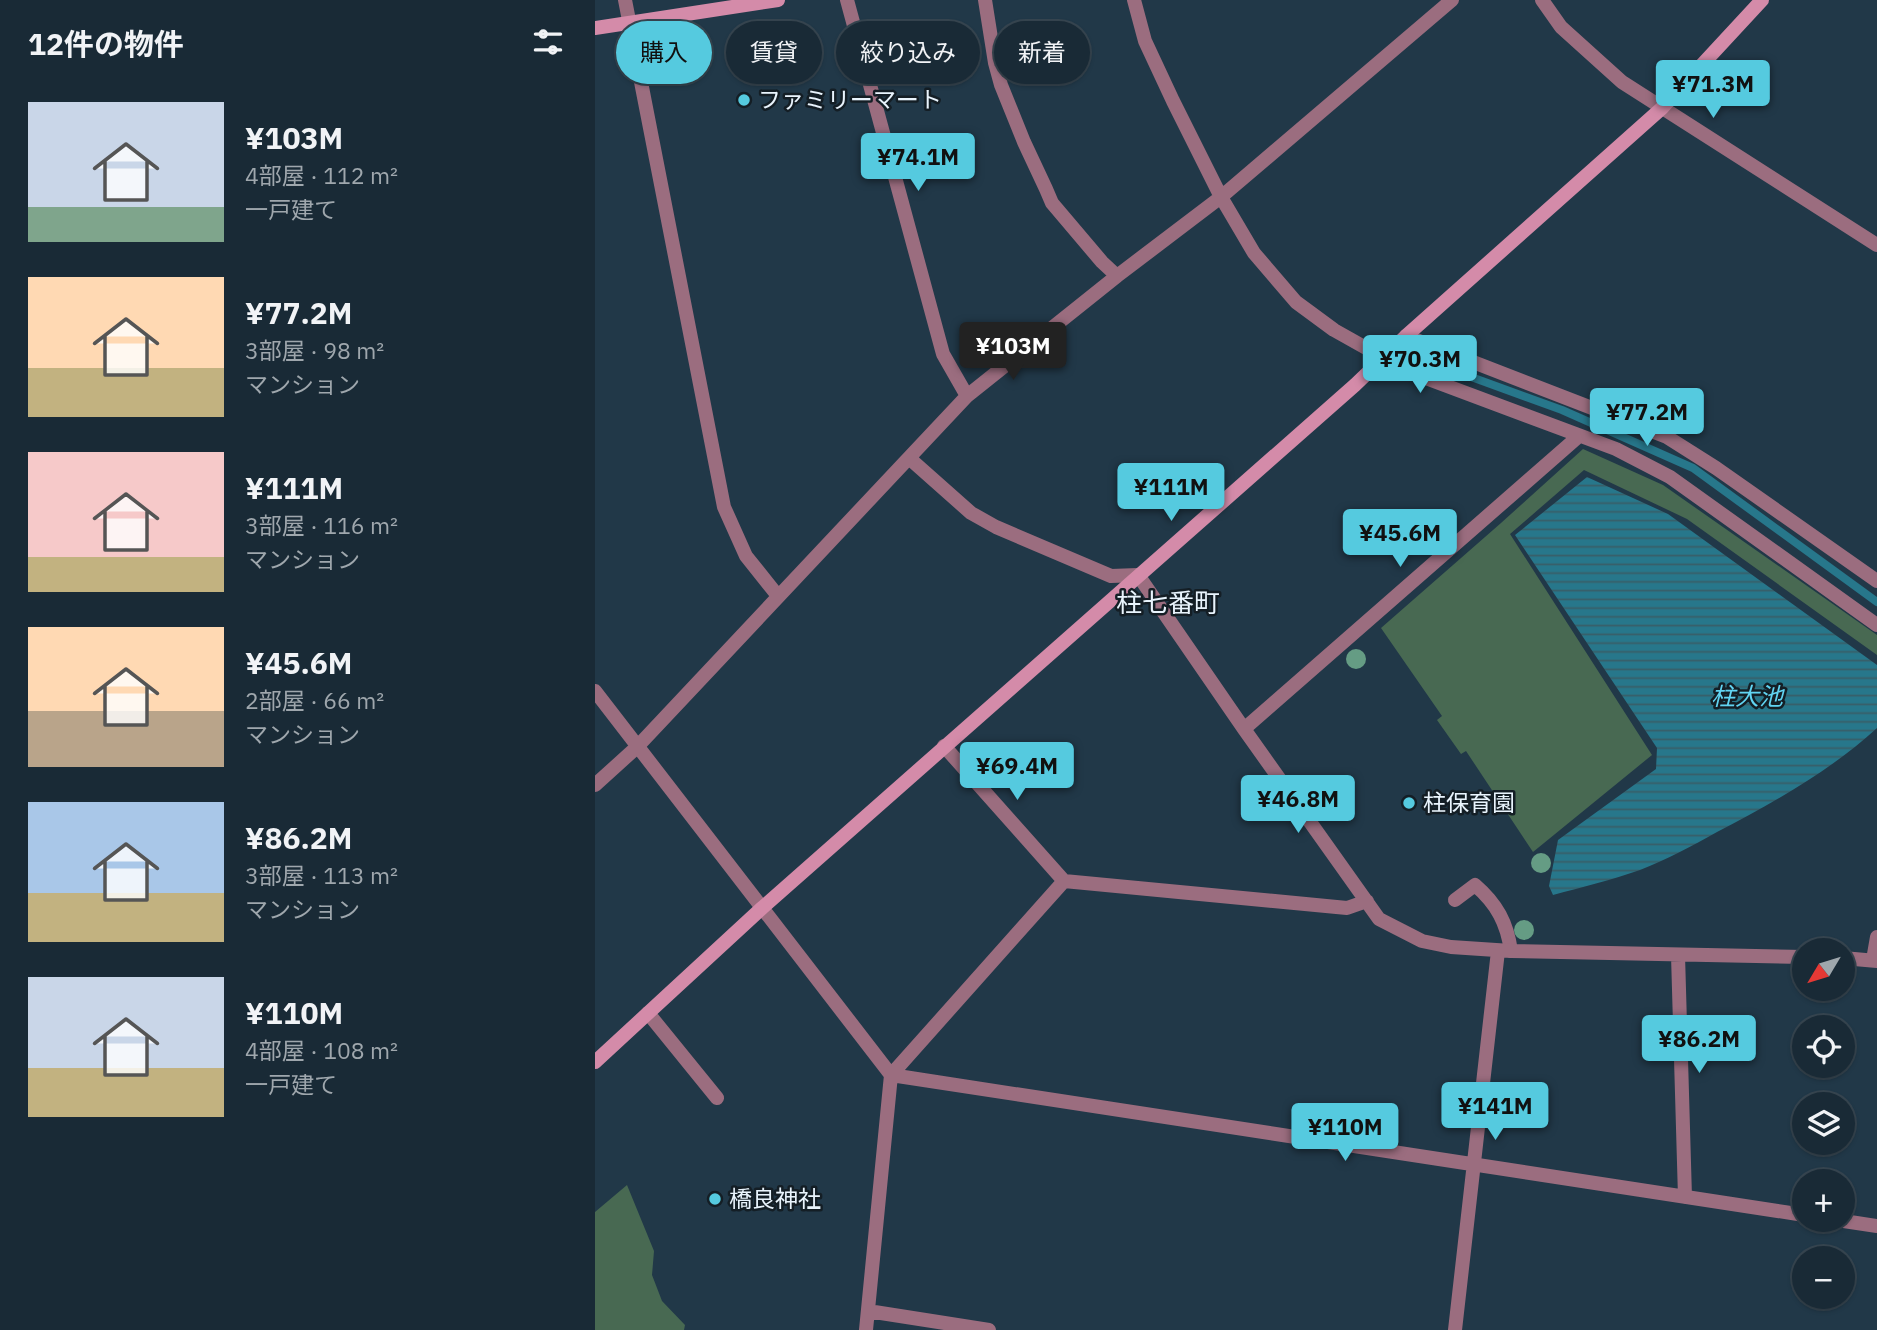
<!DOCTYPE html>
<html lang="ja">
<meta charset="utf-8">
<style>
body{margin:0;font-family:"IBM Plex Sans","Noto Sans JP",sans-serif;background:#263642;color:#f1f3f6;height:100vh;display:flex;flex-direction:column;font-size:26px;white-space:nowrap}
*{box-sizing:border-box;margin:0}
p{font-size:23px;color:#9fa7ad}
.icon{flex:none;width:38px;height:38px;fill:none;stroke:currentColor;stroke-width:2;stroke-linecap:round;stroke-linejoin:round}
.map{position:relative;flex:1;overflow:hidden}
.details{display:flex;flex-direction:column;background:#192a36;width:595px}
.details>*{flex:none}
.banner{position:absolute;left:21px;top:21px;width:665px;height:63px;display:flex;gap:14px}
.needle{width:46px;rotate:232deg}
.fabs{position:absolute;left:1197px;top:938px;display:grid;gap:14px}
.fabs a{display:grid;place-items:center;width:63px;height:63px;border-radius:50%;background:#192a36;box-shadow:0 2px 5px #0004,0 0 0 2px #374651;font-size:35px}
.price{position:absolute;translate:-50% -60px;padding:0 16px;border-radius:7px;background:#55cadf;color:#111;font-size:23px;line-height:46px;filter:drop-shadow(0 2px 4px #0008)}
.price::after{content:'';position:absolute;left:50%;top:42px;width:21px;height:16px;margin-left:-10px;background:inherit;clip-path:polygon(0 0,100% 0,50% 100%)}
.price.selected{background:#222;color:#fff}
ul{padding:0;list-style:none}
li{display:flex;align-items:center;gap:21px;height:175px;padding:0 28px}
li span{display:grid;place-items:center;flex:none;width:196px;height:140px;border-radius:0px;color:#555}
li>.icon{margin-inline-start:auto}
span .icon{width:84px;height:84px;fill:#fffc;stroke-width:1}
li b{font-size:30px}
h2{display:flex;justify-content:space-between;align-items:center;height:84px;padding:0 28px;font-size:30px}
.pill{padding:0 24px;border-radius:32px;background:#192a36;box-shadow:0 2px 5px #0004,0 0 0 2px #374651;font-size:24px;line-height:63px}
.pill.selected{background:#55cadf;color:#111}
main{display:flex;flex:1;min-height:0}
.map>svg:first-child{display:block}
</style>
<main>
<section class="details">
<h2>12件の物件<svg class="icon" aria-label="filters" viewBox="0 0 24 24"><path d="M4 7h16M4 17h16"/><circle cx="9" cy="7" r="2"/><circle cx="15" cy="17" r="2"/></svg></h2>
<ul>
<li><span style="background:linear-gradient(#c9d6e8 75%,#7fa58c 0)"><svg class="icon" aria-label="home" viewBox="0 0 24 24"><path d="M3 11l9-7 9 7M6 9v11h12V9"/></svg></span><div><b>¥103M</b><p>4部屋 · 112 m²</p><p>一戸建て</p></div></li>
<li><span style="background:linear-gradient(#ffd9b3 65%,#c2b280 0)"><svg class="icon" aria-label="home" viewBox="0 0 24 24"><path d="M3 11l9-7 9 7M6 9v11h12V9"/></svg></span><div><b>¥77.2M</b><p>3部屋 · 98 m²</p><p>マンション</p></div></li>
<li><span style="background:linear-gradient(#f6c9c9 75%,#c2b280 0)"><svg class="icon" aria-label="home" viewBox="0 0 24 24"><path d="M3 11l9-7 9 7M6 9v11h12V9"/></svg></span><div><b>¥111M</b><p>3部屋 · 116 m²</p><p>マンション</p></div></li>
<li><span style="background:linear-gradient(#ffd9b3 60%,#b9a48a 0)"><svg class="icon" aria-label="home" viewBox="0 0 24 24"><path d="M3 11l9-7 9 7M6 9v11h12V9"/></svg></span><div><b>¥45.6M</b><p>2部屋 · 66 m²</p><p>マンション</p></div></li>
<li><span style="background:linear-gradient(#a9c7e8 65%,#c2b280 0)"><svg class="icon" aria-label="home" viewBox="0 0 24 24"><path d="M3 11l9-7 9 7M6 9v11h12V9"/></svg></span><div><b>¥86.2M</b><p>3部屋 · 113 m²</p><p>マンション</p></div></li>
<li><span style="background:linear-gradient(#c9d6e8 65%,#c2b280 0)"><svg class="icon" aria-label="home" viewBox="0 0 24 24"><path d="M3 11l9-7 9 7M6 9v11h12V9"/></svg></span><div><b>¥110M</b><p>4部屋 · 108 m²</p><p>一戸建て</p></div></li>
</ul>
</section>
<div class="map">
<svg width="1282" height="1330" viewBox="0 0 1282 1330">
<defs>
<pattern id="water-rules" width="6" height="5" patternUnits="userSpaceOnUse" patternTransform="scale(1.75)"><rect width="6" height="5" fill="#27778b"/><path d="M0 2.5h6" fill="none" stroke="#385e68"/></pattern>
</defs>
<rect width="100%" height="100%" fill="#213848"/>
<path fill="#486952" d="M988,449L1068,485L1282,635V655L1092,519L989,470L915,534L1057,755L938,852L871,751L866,754L842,720L847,716L786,628L906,523Z
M32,1185L59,1251L57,1275L67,1301L90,1325L89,1330H0V1212Z"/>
<path fill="url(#water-rules)" d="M992,477L1073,514L1282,665V728C1235,771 1178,803 1122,832C1097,846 1071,860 1045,870C1017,880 987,887 958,895L954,886L963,840L1061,769L1062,748L920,535Z"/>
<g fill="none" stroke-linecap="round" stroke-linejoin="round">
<path stroke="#27778b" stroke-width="8" d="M827,359L967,410L1098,468L1282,602"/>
<path stroke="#9b6d7f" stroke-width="14" d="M860,900L880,885C902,904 912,923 916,951"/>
<path stroke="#9b6d7f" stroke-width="14" d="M30,0L129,507L151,556L183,596
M252,0L348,354L372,396
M390,0L400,63L406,85L429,142L451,189L457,203L507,262L522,276
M539,0L550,41L578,101L626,197L659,253L701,302L739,330L812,371L1021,449L1075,477L1282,625
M947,0L966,27L1027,82L1282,245
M811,336L1072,437L1121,468L1282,581
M314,458L376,513L401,527L516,576L543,575L649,729L784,919L827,941L856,947L916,951L1209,957
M0,691L296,1075L271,1330
M649,729L984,436
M349,746L469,881
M0,785L42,747L372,396L522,276L626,197L857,0
M1083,955L1090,1197
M1248,958L1282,961
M1278,960L1282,937
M53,1013L122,1098
M296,1075L1209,1215
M296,1075L469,881L752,908L772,901
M1242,1220L1282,1226
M273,1311L394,1330
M860,1330L903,951"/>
<path stroke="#d48ba9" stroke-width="14" d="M0,28L183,0
M0,1062L167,908L760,385L811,336L1067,108L1167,0"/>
</g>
<g fill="#659c84">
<circle cx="761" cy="659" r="10"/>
<circle cx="946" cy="863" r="10"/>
<circle cx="929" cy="930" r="10"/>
</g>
<g fill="#55cadf" stroke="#141e25" stroke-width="2.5">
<circle cx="149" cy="100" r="7"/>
<circle cx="814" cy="803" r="7"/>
<circle cx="120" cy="1199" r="7"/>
</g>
<g text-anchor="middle" stroke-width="5" stroke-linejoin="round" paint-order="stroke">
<g font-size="23" fill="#e9f4fd" stroke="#141e25" text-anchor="start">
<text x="163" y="108">ファミリーマート</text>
<text x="828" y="811">柱保育園</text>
<text x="134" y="1207">橋良神社</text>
</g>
<g font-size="24" font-style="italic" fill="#61d4f2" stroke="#141e25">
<text x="1152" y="705">柱大池</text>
</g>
<g font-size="26" fill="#e9f4fd" stroke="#141e25">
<text x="573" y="612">柱七番町</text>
</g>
</g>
</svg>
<div class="fabs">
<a><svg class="needle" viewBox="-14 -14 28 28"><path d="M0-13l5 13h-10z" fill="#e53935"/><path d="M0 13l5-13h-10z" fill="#9fa7ad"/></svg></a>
<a><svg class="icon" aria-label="locate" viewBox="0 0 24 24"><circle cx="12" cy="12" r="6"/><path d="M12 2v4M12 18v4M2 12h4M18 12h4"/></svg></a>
<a><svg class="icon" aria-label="layers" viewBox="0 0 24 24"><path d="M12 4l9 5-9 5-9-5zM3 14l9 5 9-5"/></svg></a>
<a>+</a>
<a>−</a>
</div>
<b class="price" style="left:1118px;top:120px">¥71.3M</b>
<b class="price" style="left:323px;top:193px">¥74.1M</b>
<b class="price selected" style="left:418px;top:382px">¥103M</b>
<b class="price" style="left:825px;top:395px">¥70.3M</b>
<b class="price" style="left:1052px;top:448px">¥77.2M</b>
<b class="price" style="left:576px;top:523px">¥111M</b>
<b class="price" style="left:805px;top:569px">¥45.6M</b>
<b class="price" style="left:422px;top:802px">¥69.4M</b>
<b class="price" style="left:703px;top:835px">¥46.8M</b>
<b class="price" style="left:1104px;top:1075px">¥86.2M</b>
<b class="price" style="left:900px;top:1142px">¥141M</b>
<b class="price" style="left:750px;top:1163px">¥110M</b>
<div class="banner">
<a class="pill selected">購入</a>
<a class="pill">賃貸</a>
<a class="pill">絞り込み</a>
<a class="pill">新着</a>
</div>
</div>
</main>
